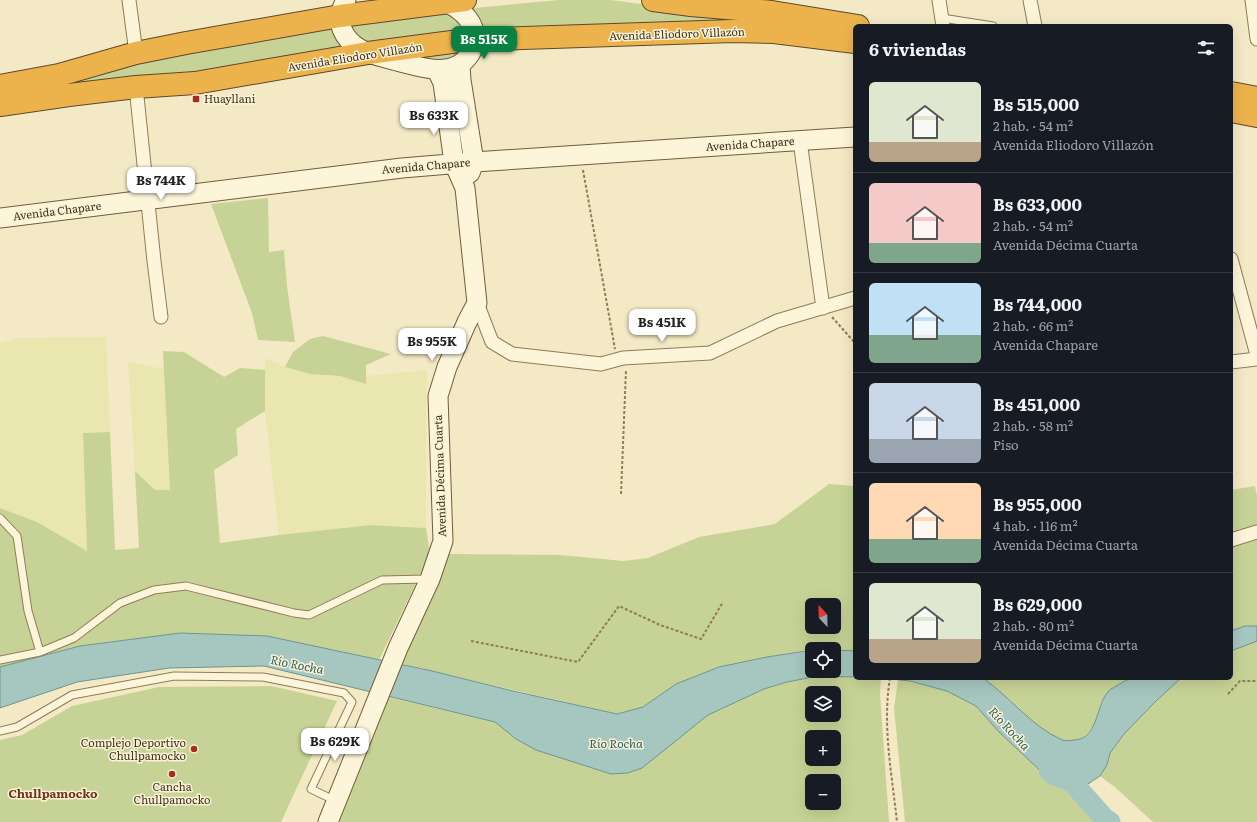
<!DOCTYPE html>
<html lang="es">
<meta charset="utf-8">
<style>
body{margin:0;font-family:Literata,serif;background:#242831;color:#f1f3f6;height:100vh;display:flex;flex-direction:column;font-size:15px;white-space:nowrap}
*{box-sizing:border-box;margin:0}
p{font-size:13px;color:#9ea1a6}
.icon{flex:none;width:22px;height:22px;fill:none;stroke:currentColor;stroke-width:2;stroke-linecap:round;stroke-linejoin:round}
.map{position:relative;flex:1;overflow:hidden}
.side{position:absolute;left:853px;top:24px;width:380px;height:656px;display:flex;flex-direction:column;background:#171b24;border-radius:6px;box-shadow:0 4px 16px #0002}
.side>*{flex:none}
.needle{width:26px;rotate:338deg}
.controls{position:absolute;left:805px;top:598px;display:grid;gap:8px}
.controls a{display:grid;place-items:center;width:36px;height:36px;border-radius:6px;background:#171b24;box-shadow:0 4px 16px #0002;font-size:20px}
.price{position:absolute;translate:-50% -34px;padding:0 9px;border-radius:8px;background:#fff;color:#222;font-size:13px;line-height:26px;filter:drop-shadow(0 1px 2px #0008)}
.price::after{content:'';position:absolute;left:50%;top:24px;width:12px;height:9px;margin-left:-6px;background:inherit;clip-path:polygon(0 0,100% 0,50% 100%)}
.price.selected{background:#0b8043;color:#fff}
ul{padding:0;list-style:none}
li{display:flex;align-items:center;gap:12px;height:100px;padding:0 16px}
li+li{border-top:1px solid #363941}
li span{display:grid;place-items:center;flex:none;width:112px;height:80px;border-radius:6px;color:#555}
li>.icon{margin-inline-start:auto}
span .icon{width:48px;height:48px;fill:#fffc;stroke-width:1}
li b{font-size:17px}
h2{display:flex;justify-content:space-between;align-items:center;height:48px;padding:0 16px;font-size:17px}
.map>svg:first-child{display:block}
</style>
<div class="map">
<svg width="1257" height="822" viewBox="0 0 1257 822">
<rect width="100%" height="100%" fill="#f3e9c4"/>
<path fill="#eae6b0" d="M106,337L110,432L83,433L87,551L37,522L0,508V343L17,338Z
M265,358L285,367L310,374L340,376L365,383L366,376L427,370L426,393V528L371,525L279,535L265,411Z
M128,362L164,369L170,490H155L135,471Z"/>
<path fill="#c7d396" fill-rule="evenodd" d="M559,0H610L780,22L479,33L464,9Z
M450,11L469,34L364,45L346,22Z
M335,25L348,48L230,71L44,88L134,62Z
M467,47L448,63L399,54Z
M268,198L269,252L284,250L287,286L295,342L258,340L252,313L211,204Z
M323,336L391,354L366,365V384L340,376L310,374L285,367L293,352L310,339Z
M163,351L184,352L224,377L240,368L265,370V411L236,429L238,455L214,470L220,543L279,535L371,525L426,528L430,554L379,660L267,636L180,633L80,646L0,667V508L37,522L87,551L83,433L110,432L115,550L139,548L135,471L155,490H170Z
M829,484L855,486V651L834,650V649H812L767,657L719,667L676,684L643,707L617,714L401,664L448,554L560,555L623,561L648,558L699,537L775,524ZM812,605H834V627H812Z
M1255,486L1257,496V526L1231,533V490Z
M1257,539V626H1245L1231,631V546Z
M1255,641H1257V822H1153L1116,788L1100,776L1107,765L1110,753L1124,734L1156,701L1180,679L1231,678V651Z
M818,676L881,678L880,694L889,822H336L389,697L495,722L516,739L611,774L628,773L676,740L708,715L764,689L787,682ZM812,693H834V715H812ZM812,737H834V759H812ZM812,781H834V803H812Z
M983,678H1131C1121,684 1107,689 1103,700C1099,707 1099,716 1095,723C1088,735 1080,742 1066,741C1047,740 1000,691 983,678Z
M898,680L910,681L947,691L976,706L999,732L1047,777L1068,785L1097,822H905L894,708Z
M271,686L337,701L281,822H0V740L22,735L72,706L159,687Z"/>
<path fill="#a6c6c0" stroke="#6c968f" d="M1245,626H1257V641L1231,651V631Z
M180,633L267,636L432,671L513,691L617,714L643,707L676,684L719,667L767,657L812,650V671H834V650L855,651V677L818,676L787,682L764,689L708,715L642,768L628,773L611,774L536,750L516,739L495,722L264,666L169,668L77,682L0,708V667L80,646Z
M881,678H983C1010,697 1031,726 1062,740C1066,741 1070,741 1074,740C1100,739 1095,701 1111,689C1117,686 1126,679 1133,678C1148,676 1166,678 1181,678L1156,701L1124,734L1110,753L1107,765L1100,776L1088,784L1068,785L1047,777L999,732L976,706L947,691L910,681Z"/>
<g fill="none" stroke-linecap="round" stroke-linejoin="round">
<path stroke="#a6c6c0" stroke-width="21" d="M1049,770L1053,774L1072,782L1105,819L1110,822"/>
<defs>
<path id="lane" d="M942,18L993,26
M0,518L17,536L28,611L40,652
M0,660L40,652L74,638L120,603L154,590L186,586L294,613L309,615L382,580L427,579
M0,731L17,727L72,695L174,676L263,677L344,693L352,702L311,789L336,801"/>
<path id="street" d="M129,0L136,53
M939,0L943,26
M1030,0L1035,26
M1252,0L1257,39
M136,87L154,261L161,317
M800,141L823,308
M1231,259L1257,355
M477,303L492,342L512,354L601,364L623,358L710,353L777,321L855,298
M1231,362L1257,359
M1231,540L1257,532"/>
<path id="secondary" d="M346,0C341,9 338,19 342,29C351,52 376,55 397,61C421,67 453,80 470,54C475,46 476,37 473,28C468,14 452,3 438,0
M460,65L461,80L474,162L470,173
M0,218L402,168L474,162L855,137
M328,822L398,648L430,579L443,541L438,396L447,367L467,322L477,303L465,188L454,163L443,83L437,70"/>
<path id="highway" d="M653,0L691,5L772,12L858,26
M0,86L59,75L136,53L186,43L340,16L465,0
M1231,93L1257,98
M0,105L69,95L136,87L195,83L368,53L467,40L733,31L774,32L855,42
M1231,111L1257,116"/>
</defs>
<use href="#lane" stroke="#917b58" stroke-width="9"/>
<use href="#street" stroke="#917b58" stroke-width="15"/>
<use href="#secondary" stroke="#735c3b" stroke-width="21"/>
<use href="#highway" stroke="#5e482c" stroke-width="24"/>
<path stroke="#917b58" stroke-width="2" stroke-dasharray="3 2" stroke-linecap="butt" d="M583,170L615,349
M832,317L855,343
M621,494L626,370
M471,641L578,662L619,606L660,625L701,639L723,602
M890,678C882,725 892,775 897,822
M1228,694L1240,681H1257"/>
<use href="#lane" stroke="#fdf5d9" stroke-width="7"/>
<use href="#street" stroke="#fdf5d9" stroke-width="13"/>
<use href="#secondary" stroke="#fdf5d9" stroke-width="19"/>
<use href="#highway" stroke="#ecb34c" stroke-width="22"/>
</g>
<g fill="#a82b20" stroke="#faf2d5" stroke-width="1.5">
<rect x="192" y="95" width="8" height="8" rx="2"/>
<circle cx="194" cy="749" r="4"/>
<circle cx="172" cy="774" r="4"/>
</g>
<g text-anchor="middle" stroke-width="3" stroke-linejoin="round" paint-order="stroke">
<g font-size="11" fill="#3f311d" stroke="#faf2d5">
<text transform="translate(677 34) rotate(-2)" y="4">Avenida Eliodoro Villazón</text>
<text transform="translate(355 57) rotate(-9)" y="4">Avenida Eliodoro Villazón</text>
<text transform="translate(750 144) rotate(-4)" y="4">Avenida Chapare</text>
<text transform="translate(426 166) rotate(-5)" y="4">Avenida Chapare</text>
<text transform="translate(57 211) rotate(-7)" y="4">Avenida Chapare</text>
<text transform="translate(440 476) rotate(-92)" y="4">Avenida Décima Cuarta</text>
</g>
<g font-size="11" fill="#3f311d" stroke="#faf2d5" text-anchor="start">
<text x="204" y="103">Huayllani</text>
<text x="186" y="747" text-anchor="end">Complejo Deportivo<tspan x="186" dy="13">Chullpamocko</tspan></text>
<text x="172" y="791" text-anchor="middle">Cancha<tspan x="172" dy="13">Chullpamocko</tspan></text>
</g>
<g font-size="12" font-style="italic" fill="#2b5f61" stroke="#faf2d5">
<text transform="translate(297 665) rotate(11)" y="4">Río Rocha</text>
<text transform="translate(1009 729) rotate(47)" y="4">Río Rocha</text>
<text x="616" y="748">Río Rocha</text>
</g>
<g font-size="12" font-weight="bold" fill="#713217" stroke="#faf2d5">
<text x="53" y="798">Chullpamocko</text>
</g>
</g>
</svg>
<div class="controls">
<a><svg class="needle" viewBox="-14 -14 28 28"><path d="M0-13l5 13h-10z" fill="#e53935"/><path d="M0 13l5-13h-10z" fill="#9ea1a6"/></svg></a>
<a><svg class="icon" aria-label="locate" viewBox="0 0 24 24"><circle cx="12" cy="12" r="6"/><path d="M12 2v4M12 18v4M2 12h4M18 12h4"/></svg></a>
<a><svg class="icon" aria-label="layers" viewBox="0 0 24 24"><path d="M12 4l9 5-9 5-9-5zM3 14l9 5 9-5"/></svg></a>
<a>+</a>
<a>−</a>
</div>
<b class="price selected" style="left:484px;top:60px">Bs 515K</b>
<b class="price" style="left:434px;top:136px">Bs 633K</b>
<b class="price" style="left:161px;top:201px">Bs 744K</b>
<b class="price" style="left:662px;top:343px">Bs 451K</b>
<b class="price" style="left:432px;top:362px">Bs 955K</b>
<b class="price" style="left:335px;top:762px">Bs 629K</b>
<section class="side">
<h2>6 viviendas<svg class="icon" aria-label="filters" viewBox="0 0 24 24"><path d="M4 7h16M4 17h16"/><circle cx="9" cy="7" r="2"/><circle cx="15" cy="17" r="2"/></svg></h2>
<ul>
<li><span style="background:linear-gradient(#dfe7d0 75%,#b9a48a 0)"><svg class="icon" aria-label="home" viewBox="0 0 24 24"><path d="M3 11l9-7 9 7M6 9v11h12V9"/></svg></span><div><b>Bs 515,000</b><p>2 hab. · 54 m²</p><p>Avenida Eliodoro Villazón</p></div></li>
<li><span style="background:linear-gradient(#f6c9c9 75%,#7fa58c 0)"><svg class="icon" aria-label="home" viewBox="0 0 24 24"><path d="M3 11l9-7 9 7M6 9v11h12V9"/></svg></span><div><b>Bs 633,000</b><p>2 hab. · 54 m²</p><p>Avenida Décima Cuarta</p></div></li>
<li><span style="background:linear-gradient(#bfe0f5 65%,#7fa58c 0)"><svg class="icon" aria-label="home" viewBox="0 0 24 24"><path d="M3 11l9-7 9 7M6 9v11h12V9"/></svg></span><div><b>Bs 744,000</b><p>2 hab. · 66 m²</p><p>Avenida Chapare</p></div></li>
<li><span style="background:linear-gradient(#c9d6e8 70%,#9aa5b1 0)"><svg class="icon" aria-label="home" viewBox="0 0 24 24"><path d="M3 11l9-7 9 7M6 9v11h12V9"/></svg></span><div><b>Bs 451,000</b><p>2 hab. · 58 m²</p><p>Piso</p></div></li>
<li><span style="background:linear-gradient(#ffd9b3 70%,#7fa58c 0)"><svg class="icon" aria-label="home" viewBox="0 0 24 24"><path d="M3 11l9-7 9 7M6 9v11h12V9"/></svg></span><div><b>Bs 955,000</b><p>4 hab. · 116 m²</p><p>Avenida Décima Cuarta</p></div></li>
<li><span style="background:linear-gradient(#dfe7d0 70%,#b9a48a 0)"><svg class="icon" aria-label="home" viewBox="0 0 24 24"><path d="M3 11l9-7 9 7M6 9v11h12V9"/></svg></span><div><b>Bs 629,000</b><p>2 hab. · 80 m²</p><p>Avenida Décima Cuarta</p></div></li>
</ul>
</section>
</div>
